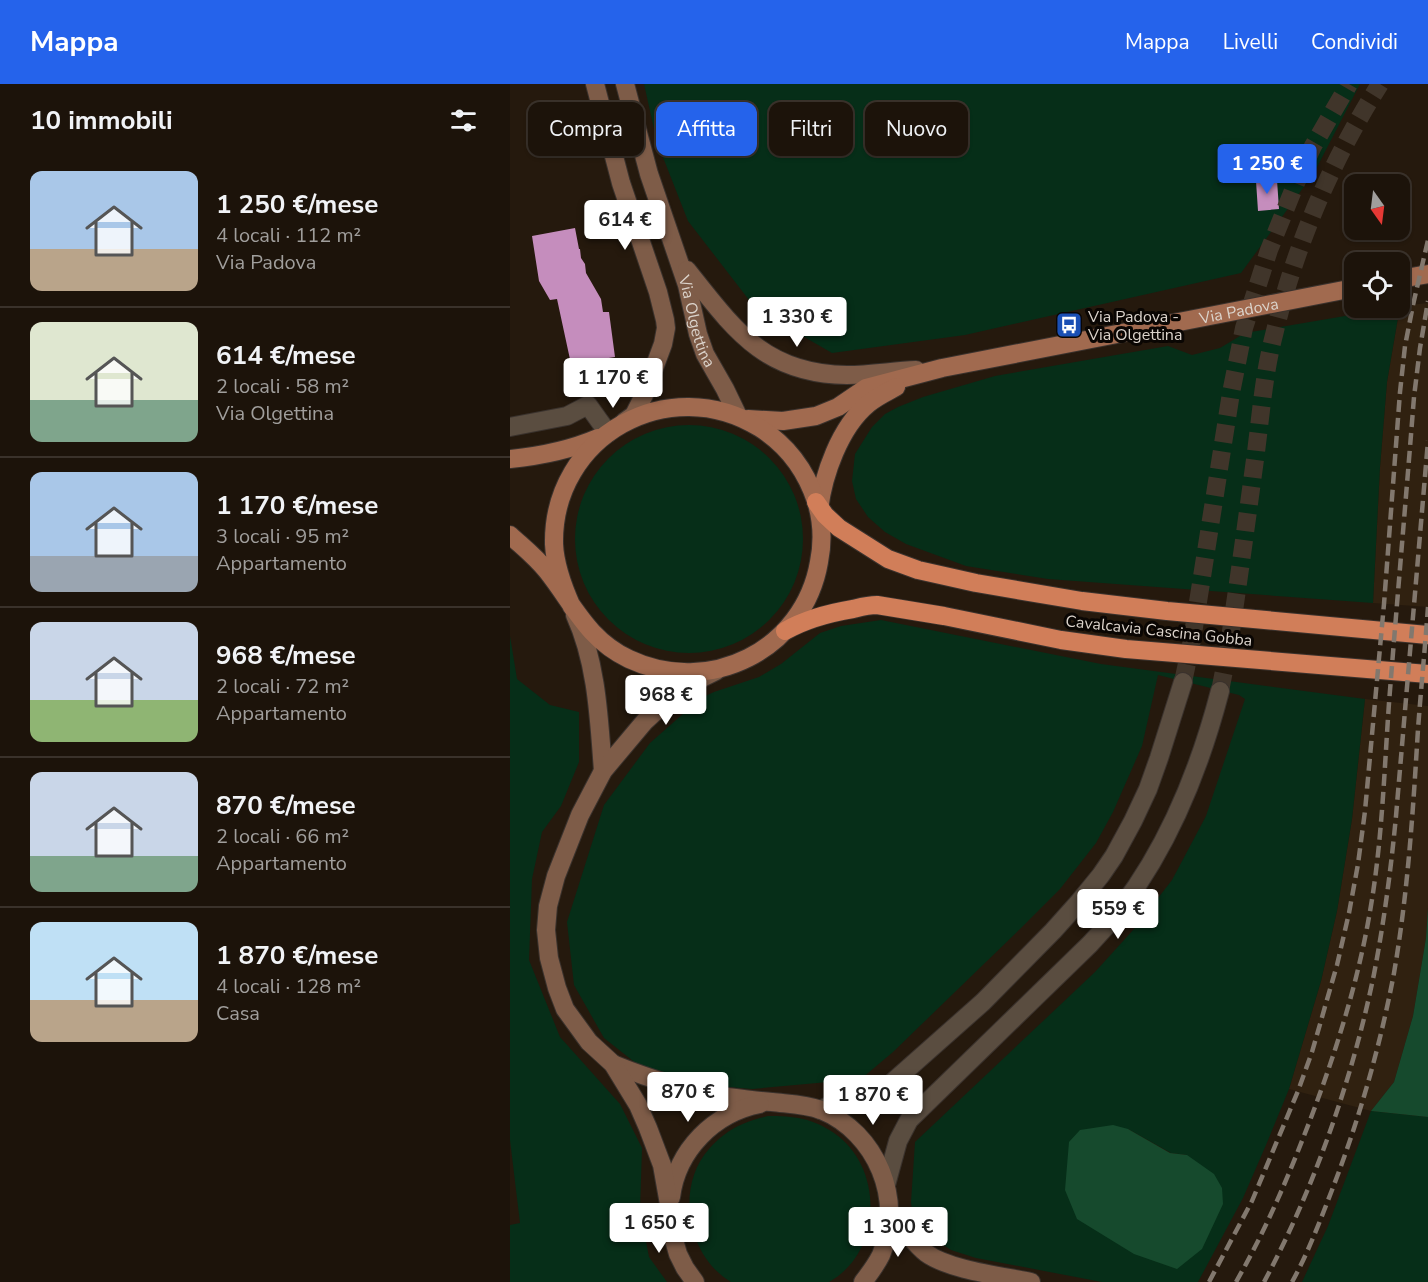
<!DOCTYPE html>
<html lang="it">
<meta charset="utf-8">
<style>
body{margin:0;font-family:"Nunito Sans",sans-serif;background:#251c13;color:#f1f3f6;height:100vh;display:flex;flex-direction:column;font-size:22px;white-space:nowrap}
*{box-sizing:border-box;margin:0}
p{font-size:20px;color:#a09e9c}
.icon{flex:none;width:33px;height:33px;fill:none;stroke:currentColor;stroke-width:2;stroke-linecap:round;stroke-linejoin:round}
.map{position:relative;flex:1;overflow:hidden}
.sheet{display:flex;flex-direction:column;background:#1c130a;width:510px}
.sheet>*{flex:none}
.top-card{position:absolute;left:18px;top:18px;width:570px;height:54px;display:flex;gap:12px}
.needle{width:39px;rotate:166deg}
.controls{position:absolute;left:834px;top:90px;display:grid;gap:12px}
.controls a{display:grid;place-items:center;width:66px;height:66px;border-radius:12px;background:#1c130a;box-shadow:0 2px 4px #0004,0 0 0 2px #3a322b;font-size:30px}
.price{position:absolute;translate:-50% -51px;padding:0 14px;border-radius:6px;background:#fff;color:#222;font-size:20px;line-height:39px;filter:drop-shadow(0 2px 3px #0008)}
.price::after{content:'';position:absolute;left:50%;top:36px;width:18px;height:14px;margin-left:-9px;background:inherit;clip-path:polygon(0 0,100% 0,50% 100%)}
.price.current{background:#2563eb;color:#fff}
ul{padding:0;list-style:none}
li{display:flex;align-items:center;gap:18px;height:150px;padding:0 30px}
li+li{border-top:2px solid #3a322b}
li span{display:grid;place-items:center;flex:none;width:168px;height:120px;border-radius:12px;color:#555}
li>.icon{margin-inline-start:auto}
span .icon{width:72px;height:72px;fill:#fffc;stroke-width:1}
li b{font-size:26px}
h2{display:flex;justify-content:space-between;align-items:center;height:72px;padding:0 30px;font-size:26px}
.chip{padding:0 21px;border-radius:12px;background:#1c130a;box-shadow:0 2px 4px #0004,0 0 0 2px #3a322b;font-size:21px;line-height:54px}
.chip.current{background:#2563eb;color:#fff}
header{display:flex;align-items:center;gap:36px;box-sizing:border-box;height:84px;padding:0 30px;background:#2563eb;color:#fff}
header strong{font-size:28px}
nav{display:flex;gap:33px;margin-inline-start:auto;font-size:21px}
main{display:flex;flex:1;min-height:0}
.map>svg:first-child{display:block}
</style>
<header>
<strong>Mappa</strong>
<nav><a>Mappa</a><a>Livelli</a><a>Condividi</a></nav>
</header>
<main>
<section class="sheet">
<h2>10 immobili<svg class="icon" aria-label="filters" viewBox="0 0 24 24"><path d="M4 7h16M4 17h16"/><circle cx="9" cy="7" r="2"/><circle cx="15" cy="17" r="2"/></svg></h2>
<ul>
<li><span style="background:linear-gradient(#a9c7e8 65%,#b9a48a 0)"><svg class="icon" aria-label="home" viewBox="0 0 24 24"><path d="M3 11l9-7 9 7M6 9v11h12V9"/></svg></span><div><b>1 250 €/mese</b><p>4 locali · 112 m²</p><p>Via Padova</p></div></li>
<li><span style="background:linear-gradient(#dfe7d0 65%,#7fa58c 0)"><svg class="icon" aria-label="home" viewBox="0 0 24 24"><path d="M3 11l9-7 9 7M6 9v11h12V9"/></svg></span><div><b>614 €/mese</b><p>2 locali · 58 m²</p><p>Via Olgettina</p></div></li>
<li><span style="background:linear-gradient(#a9c7e8 70%,#9aa5b1 0)"><svg class="icon" aria-label="home" viewBox="0 0 24 24"><path d="M3 11l9-7 9 7M6 9v11h12V9"/></svg></span><div><b>1 170 €/mese</b><p>3 locali · 95 m²</p><p>Appartamento</p></div></li>
<li><span style="background:linear-gradient(#c9d6e8 65%,#8fb573 0)"><svg class="icon" aria-label="home" viewBox="0 0 24 24"><path d="M3 11l9-7 9 7M6 9v11h12V9"/></svg></span><div><b>968 €/mese</b><p>2 locali · 72 m²</p><p>Appartamento</p></div></li>
<li><span style="background:linear-gradient(#c9d6e8 70%,#7fa58c 0)"><svg class="icon" aria-label="home" viewBox="0 0 24 24"><path d="M3 11l9-7 9 7M6 9v11h12V9"/></svg></span><div><b>870 €/mese</b><p>2 locali · 66 m²</p><p>Appartamento</p></div></li>
<li><span style="background:linear-gradient(#bfe0f5 65%,#b9a48a 0)"><svg class="icon" aria-label="home" viewBox="0 0 24 24"><path d="M3 11l9-7 9 7M6 9v11h12V9"/></svg></span><div><b>1 870 €/mese</b><p>4 locali · 128 m²</p><p>Casa</p></div></li>
</ul>
</section>
<div class="map">
<svg width="918" height="1198" viewBox="0 0 918 1198">
<rect width="100%" height="100%" fill="#25190d"/>
<path fill="#302110" d="M918,219V523L863,519L870,383L877,298L890,222Z
M855,615L918,622V824L916,854L903,932L884,998L861,1027L779,1005L811,897L827,827L842,735Z"/>
<path fill="#062e18" fill-rule="evenodd" d="M134,0H850L804,89L731,189L455,251L322,269L246,225L178,137L147,58Z
M890,222L877,298L870,383L863,519L538,495L456,482L396,460L375,448L358,433L346,415L342,397L345,370L362,343L375,330L388,323L413,313L485,292L658,262L682,271L710,264L735,249L882,224H890Z
M65 455a114 114 0 1 1 228 0a114 114 0 1 1-228 0Z
M371,536L591,580L855,615L842,735L827,827L811,897L779,1005L756,1061L733,1114L688,1198H592L466,1174L441,1166L423,1154L417,1149L407,1135L402,1126L401,1118L405,1058L585,888L624,845L662,796L696,732L735,615L729,611L648,591L632,662L603,728L586,759L550,805L510,845L383,968L351,995L242,1005L184,1000L132,984L94,954L64,901L57,838L94,721L140,659L191,614L204,608L249,593L271,580L310,549L331,542ZM618,1045L661,1069L677,1071L555,1106Z
M0,552L7,595L40,621L69,628V678L51,722L32,748L22,795L19,876L50,953L110,1020L132,1064L130,1126L139,1173L157,1198H0V1141L10,1139L0,1056Z
M861,1027L918,1033V1198H792L818,1142Z
M258,1032C284,1032 302,1034 324,1049C374,1083 373,1168 319,1198H221C177,1172 165,1103 199,1065C217,1045 233,1038 258,1032Z"/>
<path fill="#164a2d" d="M918,824V1033L861,1027L884,998L903,932L916,854Z
M603,1041L618,1045L660,1069L677,1071L704,1090L712,1104L713,1120L692,1165L667,1185L624,1170L567,1135L555,1106L559,1058L570,1046Z"/>
<path fill="#c58dbd" d="M767,96L769,125L748,127L746,97Z
M65,144L69,165H70L71,174L75,180L76,189L91,215L93,228H99L105,273L61,280L47,215L40,216L29,197L22,152Z"/>
<g fill="none" stroke-linecap="round" stroke-linejoin="round">
<path stroke="#40352a" stroke-width="18" stroke-dasharray="18 9" stroke-linecap="butt" d="M673,598L682,556L721,309L734,244L759,166L786,99L803,62L839,0
M710,607L718,567C728,501 737,435 746,368C751,329 754,289 764,251C785,162 821,77 870,0"/>
<defs>
<path id="street" d="M0,343L57,332L78,321L98,349
M310,1026L337,1014L376,1004L473,918L543,847L569,818L591,791L604,772L623,737L638,705L649,674L673,598
M376,1101L388,1057L399,1036L580,860C647,791 686,699 710,607"/>
<g id="secondary">
<path d="M85,0L111,99L148,208L155,236L156,244L153,260L134,311L124,331L114,338"/>
<path id="s1" d="M115,0L139,90L177,201L188,250L195,270L215,305L228,332"/>
<path d="M177,186C224,245 254,290 337,291C360,291 383,287 406,286"/>
<path d="M65,531C87,579 89,635 93,687"/>
<path d="M103,980C140,995 177,1007 217,1013C232,1015 247,1017 262,1018C279,1020 295,1020 311,1026C367,1049 394,1116 371,1171C366,1181 360,1189 353,1198"/>
<path d="M161,1113C167,1066 204,1029 250,1020"/>
<path d="M379,1132C394,1142 402,1158 416,1169C439,1186 492,1192 521,1198"/>
<path d="M185,1198L175,1184L168,1170L162,1149L160,1126L152,1081L138,1044L128,1021L103,980L79,958L55,925L47,904L39,874L36,846L38,822L46,792L70,731L93,687L135,637L170,605L206,587"/>
</g>
<g id="primary">
<path d="M890,195L918,190"/>
<path id="s2" d="M238,335L273,337L306,332L328,323L356,304L432,284L844,204"/>
<path d="M0,375C30,372 60,366 88,354"/>
<path d="M309,426C313,391 330,343 358,320C366,313 377,308 386,303"/>
<path d="M0,451C13,463 26,473 37,487C64,521 77,555 119,575C199,613 294,566 309,478C313,458 312,436 306,417C296,387 277,361 250,344C159,287 42,352 44,460C45,482 53,503 62,523"/>
</g>
<path id="highway" d="M306,418L315,431L329,444L378,475L408,486L466,499L572,517L657,527L918,551
M275,547C296,535 319,529 343,525C351,523 358,521 367,521L434,532L551,556L616,565L918,590"/>
</defs>
<use href="#street" stroke="#3a322d" stroke-width="20"/>
<use href="#secondary" stroke="#3a322d" stroke-width="20"/>
<use href="#primary" stroke="#3a322d" stroke-width="20"/>
<use href="#highway" stroke="#3a322d" stroke-width="20"/>
<use href="#street" stroke="#5a4d40" stroke-width="18"/>
<use href="#secondary" stroke="#7e5c48" stroke-width="18"/>
<use href="#primary" stroke="#a16a4f" stroke-width="18"/>
<use href="#highway" stroke="#d17e59" stroke-width="18"/>
<path stroke="#82786e" stroke-width="4.5" stroke-dasharray="12 6" stroke-linecap="butt" d="M699,1198L742,1117L788,1007L802,968L827,881L839,829L848,780L855,727L874,520L890,308L895,262L903,221L918,156
M726,1198C757,1144 780,1089 802,1031C826,967 847,901 859,833C872,762 874,690 879,619C887,517 896,415 904,313L910,264L918,217
M754,1198C804,1105 843,993 864,890C874,838 881,785 886,732L918,357
M782,1198C798,1169 810,1137 822,1106C849,1036 870,963 884,889C898,808 903,727 908,645C911,605 915,564 918,523"/>
</g>
<defs>
<symbol id="bus-square" viewBox="-11 -11 22 22"><rect x="-9" y="-9" width="18" height="18" rx="4" fill="#1a4fb4" stroke="#0a0603"/><path d="M-5-6H5V4H4V6H2V4H-2V6H-4V4H-5ZM-3.5-4V0h7V-4ZM-3.5 1.2v1.5H-2V1.2ZM2 1.2v1.5H3.5V1.2Z" fill="#fff"/></symbol>
</defs>
<g fill-rule="evenodd">
<use href="#bus-square" x="544" y="226" width="30" height="30"/>
</g>
<g text-anchor="middle" stroke-width="6" stroke-linejoin="round" paint-order="stroke">
<g font-size="16" fill="#dbd3cb" stroke="#0a0603">
<text dy="6" stroke="none"><textPath href="#s2" startOffset="507">Via Padova</textPath></text>
<text dy="6" stroke="none"><textPath href="#s1" startOffset="248">Via Olgettina</textPath></text>
<text transform="translate(649 546) rotate(6)" y="6">Cavalcavia Cascina Gobba</text>
</g>
<g font-size="16" fill="#dbd3cb" stroke="#0a0603" text-anchor="start">
<text x="578" y="238">Via Padova -<tspan x="578" dy="18">Via Olgettina</tspan></text>
</g>
</g>
</svg>
<div class="controls">
<a><svg class="needle" viewBox="-14 -14 28 28"><path d="M0-13l5 13h-10z" fill="#e53935"/><path d="M0 13l5-13h-10z" fill="#a09e9c"/></svg></a>
<a><svg class="icon" aria-label="locate" viewBox="0 0 24 24"><circle cx="12" cy="12" r="6"/><path d="M12 2v4M12 18v4M2 12h4M18 12h4"/></svg></a>
</div>
<b class="price current" style="left:757px;top:111px">1 250 €</b>
<b class="price" style="left:115px;top:167px">614 €</b>
<b class="price" style="left:287px;top:264px">1 330 €</b>
<b class="price" style="left:103px;top:325px">1 170 €</b>
<b class="price" style="left:156px;top:642px">968 €</b>
<b class="price" style="left:608px;top:856px">559 €</b>
<b class="price" style="left:178px;top:1039px">870 €</b>
<b class="price" style="left:363px;top:1042px">1 870 €</b>
<b class="price" style="left:149px;top:1170px">1 650 €</b>
<b class="price" style="left:388px;top:1174px">1 300 €</b>
<div class="top-card">
<a class="chip">Compra</a>
<a class="chip current">Affitta</a>
<a class="chip">Filtri</a>
<a class="chip">Nuovo</a>
</div>
</div>
</main>
